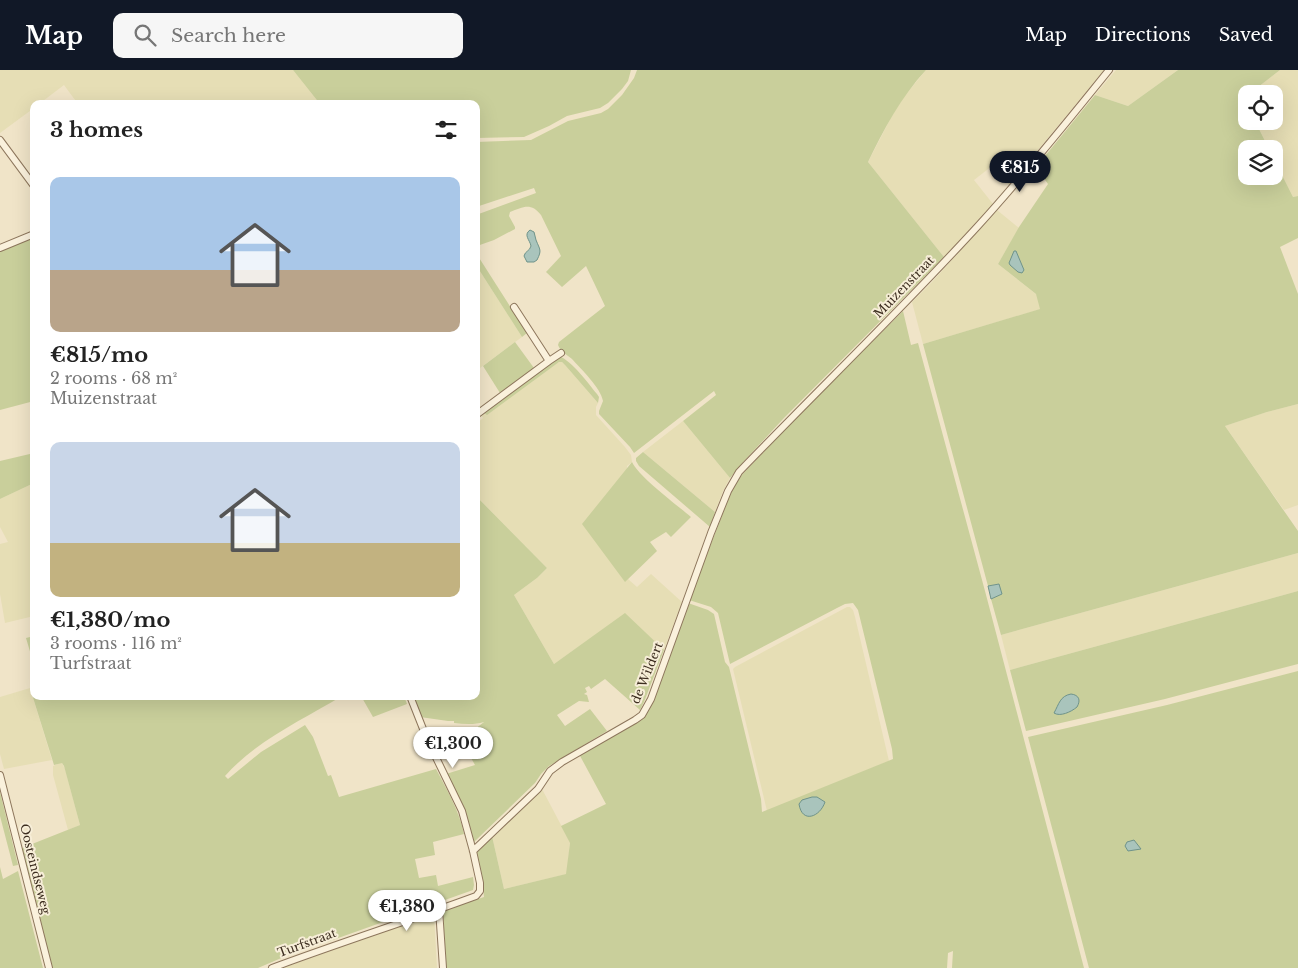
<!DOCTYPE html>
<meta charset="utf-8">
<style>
body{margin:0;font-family:"Libre Baskerville",serif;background:#f6f6f6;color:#222;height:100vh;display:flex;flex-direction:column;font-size:19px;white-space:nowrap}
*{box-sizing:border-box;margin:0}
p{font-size:16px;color:#767676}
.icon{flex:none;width:28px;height:28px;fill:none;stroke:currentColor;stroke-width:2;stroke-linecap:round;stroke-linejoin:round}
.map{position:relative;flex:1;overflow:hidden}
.sheet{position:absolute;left:30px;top:30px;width:450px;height:600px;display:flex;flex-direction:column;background:#fff;border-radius:10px;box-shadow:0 5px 20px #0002}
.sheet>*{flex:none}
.buttons{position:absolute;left:1238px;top:15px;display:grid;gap:10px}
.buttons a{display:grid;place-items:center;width:45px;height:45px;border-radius:10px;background:#fff;box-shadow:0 5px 20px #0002;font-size:25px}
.price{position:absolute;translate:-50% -42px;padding:0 11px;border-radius:18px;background:#fff;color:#222;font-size:16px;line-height:32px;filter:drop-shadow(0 1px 2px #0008)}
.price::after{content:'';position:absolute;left:50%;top:30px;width:15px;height:11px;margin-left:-8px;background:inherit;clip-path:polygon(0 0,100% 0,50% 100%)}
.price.current{background:#111827;color:#fff}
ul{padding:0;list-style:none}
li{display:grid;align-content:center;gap:10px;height:265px;padding:0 20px}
li span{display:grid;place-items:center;height:155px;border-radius:10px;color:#555}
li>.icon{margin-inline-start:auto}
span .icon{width:90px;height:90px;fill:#fffc;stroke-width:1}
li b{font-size:21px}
h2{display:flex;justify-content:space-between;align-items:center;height:60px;padding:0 20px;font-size:21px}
header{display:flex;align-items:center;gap:30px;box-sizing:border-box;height:70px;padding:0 25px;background:#111827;color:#fff}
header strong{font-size:24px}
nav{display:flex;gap:28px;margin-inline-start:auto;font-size:18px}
.search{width:350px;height:45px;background:#f6f6f6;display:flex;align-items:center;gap:12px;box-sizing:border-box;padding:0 18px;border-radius:10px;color:#767676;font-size:19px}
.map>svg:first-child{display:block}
</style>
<header>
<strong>Map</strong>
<div class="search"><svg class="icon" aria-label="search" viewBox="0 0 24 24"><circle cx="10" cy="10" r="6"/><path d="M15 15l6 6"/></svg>Search here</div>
<nav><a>Map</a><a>Directions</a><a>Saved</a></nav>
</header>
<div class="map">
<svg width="1298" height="898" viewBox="0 0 1298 898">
<rect width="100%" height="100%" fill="#f0e4c8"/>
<path fill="#e6deb5" d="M0,0H293L320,34H78L64,15L39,34H34V38L0,63Z
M926,0H1104L1009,115L992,96L974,110L993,134L944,187L868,92L894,42L903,28Z
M1116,0H1178L1128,36L1095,25Z
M1280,0H1298V126L1293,127L1274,89V79H1269L1255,51H1274V24H1249Z
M997,140L1019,158L998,194L1037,225L1041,239L923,274L912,232L932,212Z
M476,195L522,267L476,301Z
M559,292H562L565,295L598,333L596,337V345L625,377L631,385L632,392L627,396L625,511L628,509L637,517L651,504L682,532L664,580L625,544L554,594L514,525L537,508L547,498L476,426V354L483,348L480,344Z
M1298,334V435L1284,440L1225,356L1267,342Z
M683,351L730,408L723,421L715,442L643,382Z
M34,413V546L5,553L0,524V474L8,472L0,457V429Z
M1298,483V521L1010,600L1001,565Z
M847,537H850L853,540L855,547L889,691L767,741L733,599L735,597Z
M30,618L52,690L4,699L0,684V627Z
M60,693H62L65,699L80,755L68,760L53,705V696Z
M542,719L570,772L567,804L504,819L492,766Z
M434,844L437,898H283L373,865Z"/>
<path fill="#c9cf9b" d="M293,0H631L628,11L622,19L608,33L600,38L567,46L549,56L524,67L476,68V34H320Z
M637,0H926C901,27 884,59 868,92L944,187L783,349L745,390L730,408L683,351L716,325L714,321L634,383L630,377L599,344V341L603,331C601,318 581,299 572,289C566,284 561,282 558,275L559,272L605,236L586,196L562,217L546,202L561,186L541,145C531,132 523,137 510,142L509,146L515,157V159L494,170L477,176L476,173V145L536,123L534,118L476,137V72L531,70L568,51L601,43L608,39L622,25L634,8Z
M1178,0H1280L1249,24H1246V26L1243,28L1246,35V51H1255L1269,79H1246V106H1274V89L1293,127L1298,126V168L1280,177L1298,224V334L1267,342L1225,356L1298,461V483L1001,565L991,529L1002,524L998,514L988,516L923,274L1040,239L1036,224L998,194L1019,157L1048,114L1036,97L1095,25L1128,36Z
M34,167V331L0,340V181Z
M476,183L527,263L522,267L476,195Z
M903,241L911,275L918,273L985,521L1084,898H952L953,881L948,883L947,898H446L443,841L484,827L483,813L474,782L492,766L504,819L566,804L570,773L561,756L606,734L579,684L642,647L688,533L708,540L714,544L725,592L729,597L761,729L762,742L893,689L892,679L858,540L853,533L845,534L837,538L730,594L718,543L711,537L689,530L732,420L738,409L793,351Z
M515,272L534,298L500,323L483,296Z
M559,286C573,292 587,312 597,324L599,327L598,333L565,295L562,292H559L487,345L483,342Z
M643,382L715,442L710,457L639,396L636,391V388Z
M34,383V413L0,429V391Z
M632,392C638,406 677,435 691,447L671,467L666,462L650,472L657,481L625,512L582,454Z
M476,426L547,498L537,508L514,525L554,594L625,543L664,580L644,632L640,640L605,609L591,619L589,616L585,618L587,622L584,624L587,625L589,632L579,631L557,645L565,656L590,639L607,661L549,696L541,704L535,713L474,772H473L446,704L475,695L461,670L484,652C474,655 464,654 454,653V651H448L420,647L412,626H476Z
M1298,521V594L1165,629L1026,661L1010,600Z
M34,566V595L26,568Z
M1298,601V898H1089L1028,667L1167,635Z
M34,617V626H342C302,650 256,671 225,706L228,709L261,682L305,655L313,667L328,706L331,705L339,727L436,699C447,720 459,740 464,764L433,772L435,785L415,789L419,808L436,805L438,816L473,807L474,815L473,820L327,872L300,880L258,898H52L22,778L80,755L64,696L62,693L54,695L30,618Z
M361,626H404L407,634L373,647Z
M0,722L18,795L13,796L0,746Z
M0,797L3,809L18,801L43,898H0Z"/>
<path fill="#a9c4bc" stroke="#6f938a" d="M530,160L534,162C535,165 535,167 536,170C540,180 542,180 537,190L534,192H527L524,186C525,181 530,181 531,176C530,170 523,165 530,160Z
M1014,181H1016L1024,200L1022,203L1018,202L1010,195L1009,193Z
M999,514L1002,524L991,529L988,516Z
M1071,624C1079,625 1081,630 1077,637C1071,642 1060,647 1054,643C1059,634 1060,626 1071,624Z
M812,727H817L825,732C820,747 802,754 799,734L802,730Z
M1134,770L1141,779L1128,781L1125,776L1127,772Z"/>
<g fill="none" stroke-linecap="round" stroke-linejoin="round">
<defs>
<path id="minor" d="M0,70L34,116
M0,178L34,164
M514,237L549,291
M476,345L549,291L561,283
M0,705L49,898
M473,781L538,719L550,701L562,692L635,650L642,645L651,629L711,463L728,421L739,402C818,320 900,241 977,157C1023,107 1066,53 1109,0
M439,839L443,898
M272,898C339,873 408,851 476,826L480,821V813L473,781L462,741L427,669L410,626"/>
</defs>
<use href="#minor" stroke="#8d765c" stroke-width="8"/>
<use href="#minor" stroke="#faf1dc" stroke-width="6"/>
</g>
<g text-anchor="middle" stroke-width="4" stroke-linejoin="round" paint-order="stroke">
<g font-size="12" fill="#3d2e20" stroke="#f7eed8">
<text transform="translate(904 217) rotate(-46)" y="4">Muizenstraat</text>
<text transform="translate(647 603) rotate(-68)" y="4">de Wildert</text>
<text transform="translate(35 799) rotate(76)" y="4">Oosteindseweg</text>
<text transform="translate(307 873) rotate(-20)" y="4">Turfstraat</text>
</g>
</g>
</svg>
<div class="buttons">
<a><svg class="icon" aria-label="locate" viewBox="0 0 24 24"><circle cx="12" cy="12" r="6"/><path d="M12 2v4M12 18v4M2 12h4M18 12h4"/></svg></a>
<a><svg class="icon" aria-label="layers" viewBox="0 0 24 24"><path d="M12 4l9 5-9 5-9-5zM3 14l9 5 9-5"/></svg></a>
</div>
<b class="price current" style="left:1020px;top:123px">€815</b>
<b class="price" style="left:453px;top:699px">€1,300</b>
<b class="price" style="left:407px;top:862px">€1,380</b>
<section class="sheet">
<h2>3 homes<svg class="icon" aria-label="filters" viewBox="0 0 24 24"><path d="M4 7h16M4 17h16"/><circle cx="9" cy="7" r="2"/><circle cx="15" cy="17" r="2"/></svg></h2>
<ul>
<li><span style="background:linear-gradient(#a9c7e8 60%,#b9a48a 0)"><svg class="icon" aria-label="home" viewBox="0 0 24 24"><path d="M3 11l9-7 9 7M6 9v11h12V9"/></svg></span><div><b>€815/mo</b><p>2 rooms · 68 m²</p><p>Muizenstraat</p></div></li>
<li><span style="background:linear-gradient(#c9d6e8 65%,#c2b280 0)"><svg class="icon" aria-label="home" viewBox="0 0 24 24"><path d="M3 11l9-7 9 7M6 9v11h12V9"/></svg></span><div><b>€1,380/mo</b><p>3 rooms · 116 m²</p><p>Turfstraat</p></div></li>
</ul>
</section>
</div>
